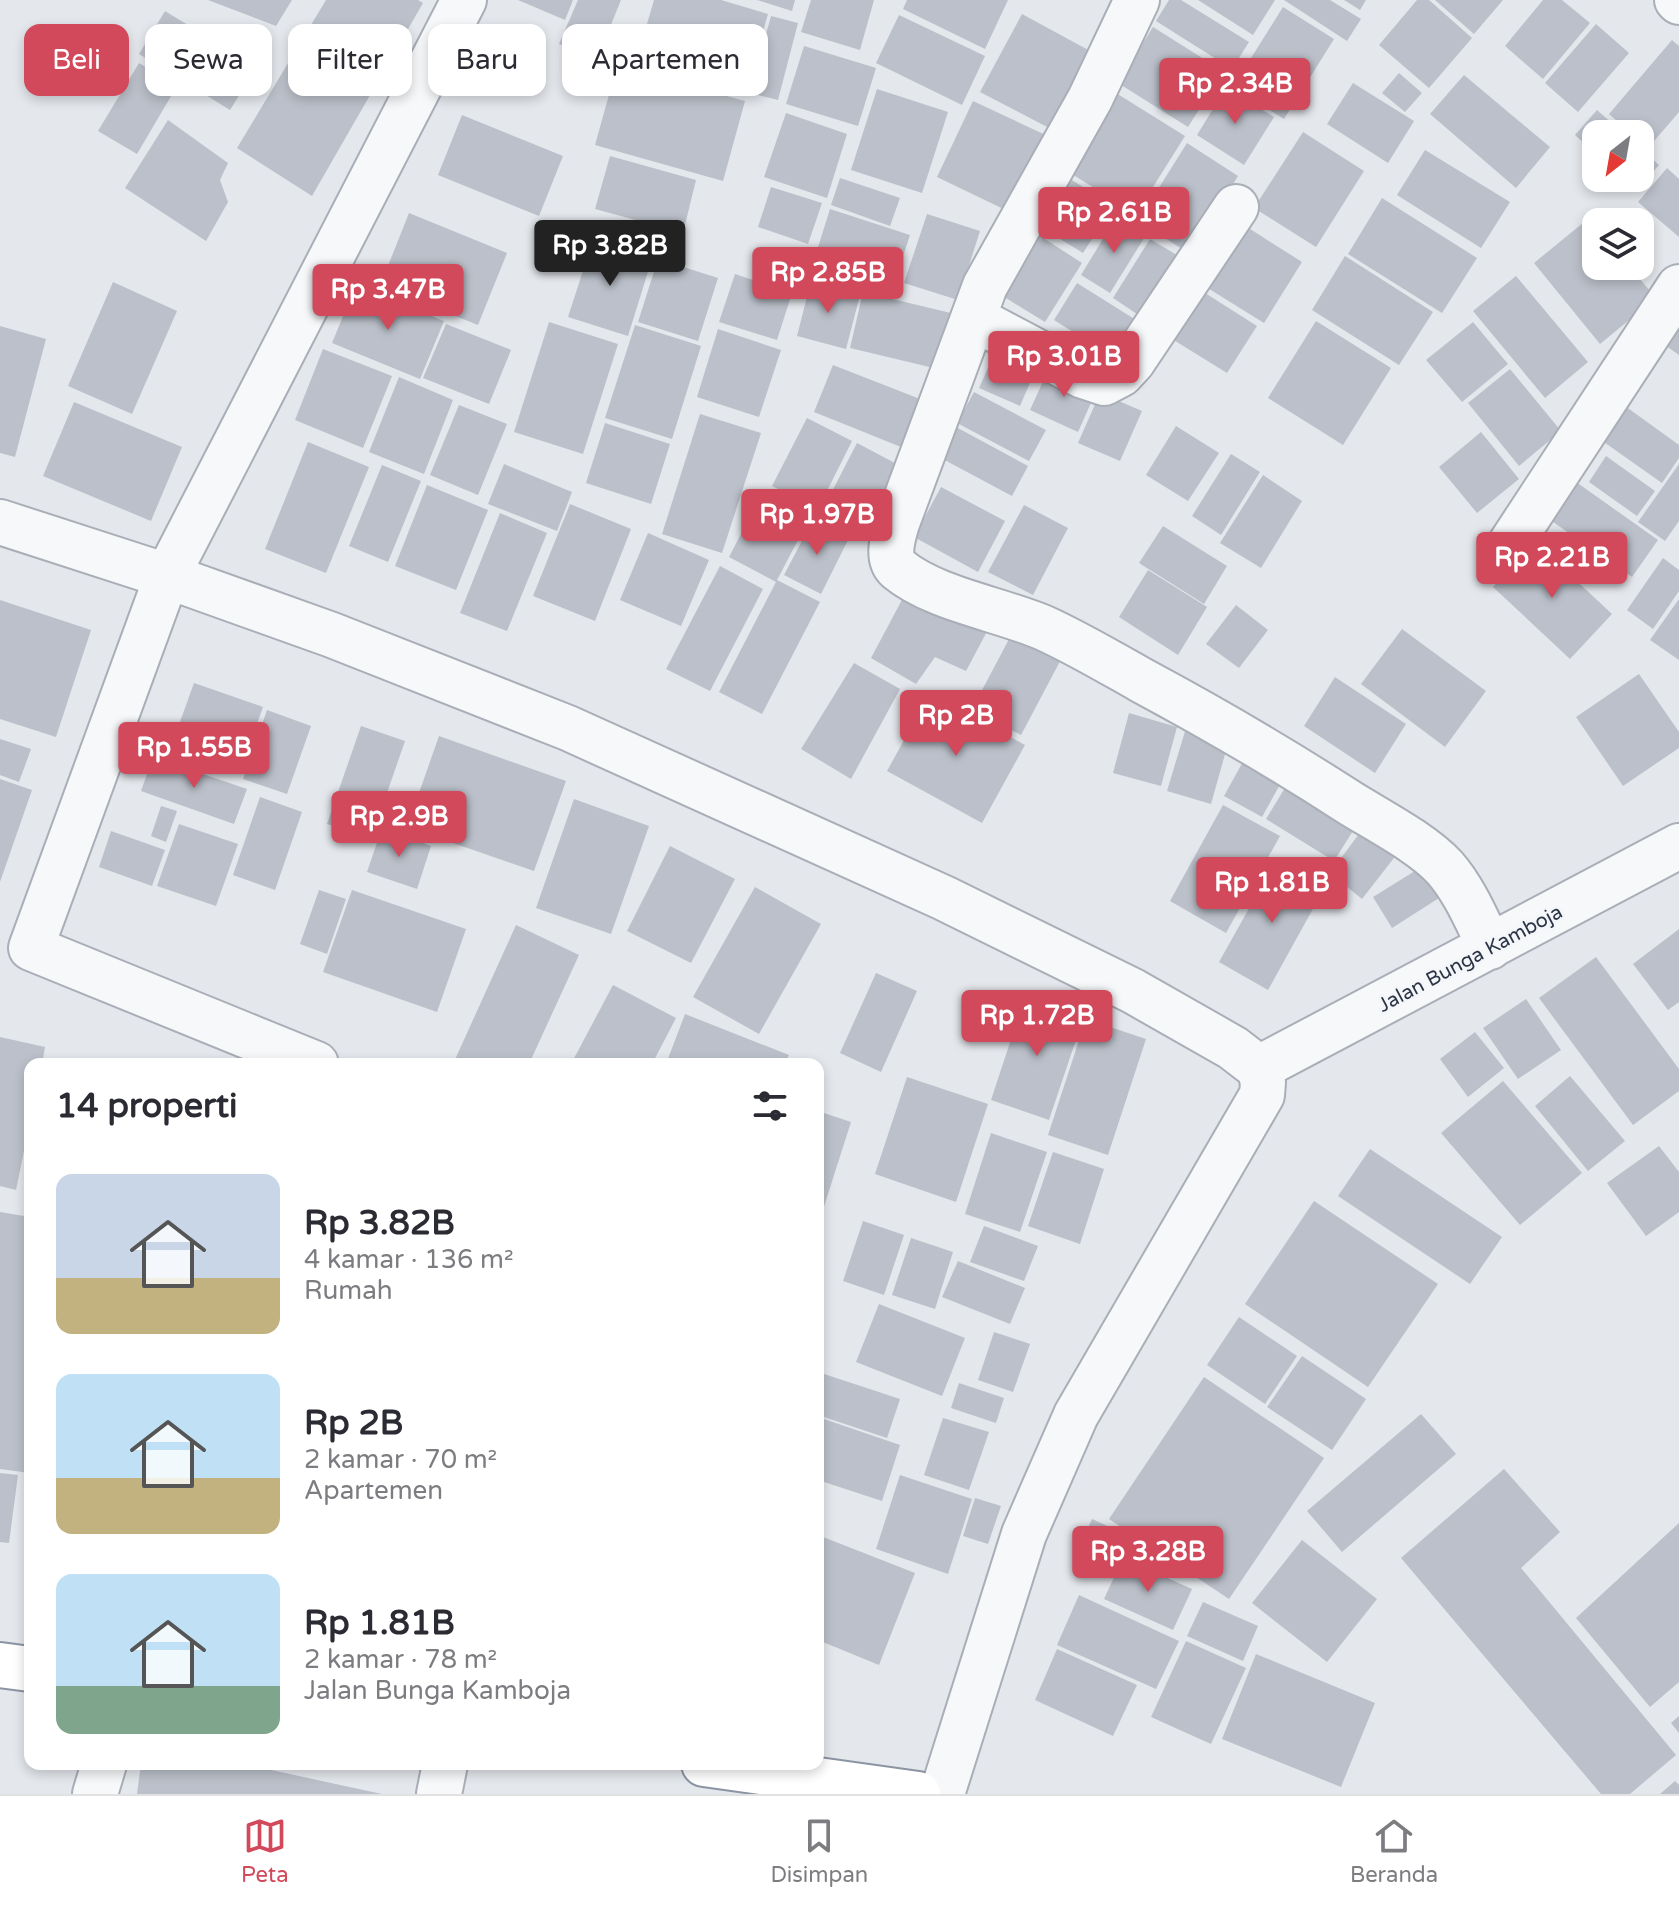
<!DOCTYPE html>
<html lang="id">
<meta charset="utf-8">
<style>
body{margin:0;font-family:"Varela Round",sans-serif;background:#f2f2f3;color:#2b2b33;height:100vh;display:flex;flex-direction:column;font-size:30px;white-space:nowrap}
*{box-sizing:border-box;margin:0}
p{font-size:26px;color:#7c7c81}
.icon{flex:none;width:44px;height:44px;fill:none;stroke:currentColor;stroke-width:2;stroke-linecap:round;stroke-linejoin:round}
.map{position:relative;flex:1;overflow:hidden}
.details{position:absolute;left:24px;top:1058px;width:800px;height:712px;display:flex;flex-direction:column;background:#fff;border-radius:16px;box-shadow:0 4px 12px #0003}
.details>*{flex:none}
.top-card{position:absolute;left:24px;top:24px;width:800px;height:72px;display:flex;gap:16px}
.needle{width:52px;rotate:211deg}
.tools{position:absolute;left:1582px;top:120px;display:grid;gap:16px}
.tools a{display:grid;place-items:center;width:72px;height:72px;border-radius:16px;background:#fff;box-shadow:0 4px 12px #0003;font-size:40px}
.price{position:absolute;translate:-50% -68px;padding:0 18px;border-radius:8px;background:#d1495b;color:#fff;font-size:26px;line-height:52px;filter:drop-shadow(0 2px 4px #0008)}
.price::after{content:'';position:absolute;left:50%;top:48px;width:24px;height:18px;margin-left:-12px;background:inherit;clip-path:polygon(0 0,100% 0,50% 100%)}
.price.current{background:#222;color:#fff}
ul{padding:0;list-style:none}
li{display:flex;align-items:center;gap:24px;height:200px;padding:0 32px}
li span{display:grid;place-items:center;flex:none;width:224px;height:160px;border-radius:16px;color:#555}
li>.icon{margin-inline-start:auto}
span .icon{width:96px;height:96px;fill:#fffc;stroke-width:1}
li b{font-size:34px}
h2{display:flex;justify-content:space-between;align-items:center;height:96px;padding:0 32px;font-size:34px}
.tag{padding:0 28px;border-radius:16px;background:#fff;box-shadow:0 4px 12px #0003;font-size:28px;line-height:72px}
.tag.current{background:#d1495b;color:#fff}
.tabs{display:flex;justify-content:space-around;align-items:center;height:112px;border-top:2px solid #e1e1e2;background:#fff;font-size:22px;color:#7c7c81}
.tabs a{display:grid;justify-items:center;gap:4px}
.tabs .current{color:#d1495b}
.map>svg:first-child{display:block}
</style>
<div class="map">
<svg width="1679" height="1794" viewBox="0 0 1679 1794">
<rect width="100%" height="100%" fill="#e4e7ec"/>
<path fill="#bbc0ca" d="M208,0H292L276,26Z
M326,0H418L423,3L312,196L237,148Z
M518,0H573L565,20Z
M578,0H621L597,59L559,44Z
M654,0H721L768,14L747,87L638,55Z
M757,0H795L792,11Z
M811,0H874L860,50L801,32Z
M907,0H1008L985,49L903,9Z
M1169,0H1181L1249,42L1232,69L1156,21Z
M1198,0H1275L1253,35Z
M1284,0H1330L1361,19L1347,41Z
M1344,0H1366L1360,10Z
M1417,0H1429L1472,38L1429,88L1379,45Z
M1435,0H1503L1474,34Z
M1543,0H1562L1590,23L1543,79L1505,46Z
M1283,7L1334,39L1284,119L1233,87Z
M165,11L257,67L230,110L139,54Z
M1022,14L1092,52L1051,129L980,92Z
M899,15L985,56L962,105L876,63Z
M771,16L798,23L778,100L750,93Z
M1596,24L1629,53L1578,112L1545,83Z
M1153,27L1223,71L1188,127L1118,83Z
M1672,40L1679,46V112L1648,148L1640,141V134H1632L1609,114Z
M804,46L876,68L858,126L786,104Z
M139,63L177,86L137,154L98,131Z
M617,66L745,101L723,181L595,145Z
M1399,73L1422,93L1405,112L1382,93Z
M1464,75L1550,147L1516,188L1430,114Z
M1353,83L1414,121L1388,163L1327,124Z
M1108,88L1185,136L1136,214L1059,166Z
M1226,88L1274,117L1244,165L1197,135Z
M877,89L948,112L922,193L851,170Z
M973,101L1052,138L1016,215L937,177Z
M1597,110L1624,134H1596V154L1575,135Z
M786,113L847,134L827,198L764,177Z
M462,115L563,156L539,216L438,175Z
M168,120L228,163L220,180L228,202L206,241L125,188Z
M1303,132L1364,171L1316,247L1254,208Z
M1187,143L1238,176L1190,254L1138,221Z
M1640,148L1659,165L1637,190L1623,178H1640Z
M1425,150L1510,202L1481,248L1397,195Z
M610,156L696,180L683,233L595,209Z
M1667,168L1679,179V237L1638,202Z
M1064,175L1113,206L1083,253L1034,223Z
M840,178L900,198L890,226L831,205Z
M771,187L822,203L808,244L758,227Z
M1382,198L1477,258L1442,313L1348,254Z
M830,209L910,235L893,287L814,260Z
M409,213L507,253L478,325L380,286Z
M927,214L980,231L958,300L904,283Z
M1117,216L1146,235L1110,293L1081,275Z
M1589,218L1596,226V266H1629L1656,298L1600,344L1534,263Z
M1236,220L1302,262L1264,323L1198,282Z
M1031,230L1082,263L1045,322L993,290Z
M1150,239L1187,261L1149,322L1113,298Z
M593,240L652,259L628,336L568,317Z
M1345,256L1433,312L1399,365L1312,310Z
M658,259L718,278L698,341L638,322Z
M735,274L792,293L777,340L719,322Z
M1516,276L1588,362L1545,398L1473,311Z
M811,281L860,295L846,349L797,336Z
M113,282L177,311L132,414L68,386Z
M1077,283L1136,320L1113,357L1054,320Z
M356,285L444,321L420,379L332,343Z
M1194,286L1257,326L1227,373L1164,334Z
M863,292L955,314L942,370L850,348Z
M1679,319V355L1662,343Z
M1316,321L1391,368L1343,445L1268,398Z
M549,322L618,344L583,454L514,432Z
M1473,322L1508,364L1462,402L1426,360Z
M446,324L511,350L489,404L423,378Z
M635,325L701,346L672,439L605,418Z
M0,326L46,339L15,457L0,453Z
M718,329L781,350L759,417L697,397Z
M1001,339L1041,357L1020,406L979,388Z
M323,349L392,376L363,448L295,420Z
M833,365L920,399L901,447L814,412Z
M1050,366L1098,387L1078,432L1030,410Z
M1510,369L1561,431L1519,466L1468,403Z
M399,377L453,400L424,474L369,452Z
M974,392L1046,430L1029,461L957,423Z
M1100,393L1142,411L1120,461L1078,443Z
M74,402L182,447L151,521L43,476Z
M459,405L507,424L478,495L430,475Z
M1625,406L1679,445V458L1662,483L1601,440Z
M700,414L761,433L722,553L662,534Z
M807,418L852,441L818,509L772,486Z
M605,423L670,444L651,504L586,483Z
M1176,426L1219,453L1188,501L1146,475Z
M956,427L1028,466L1012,496L939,457Z
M1481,432L1519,479L1477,513L1439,467Z
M308,442L369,467L326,573L265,549Z
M857,443L908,470L875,533L824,507Z
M1231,454L1260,472L1221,535L1192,516Z
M1606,456L1655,491L1637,516L1589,482Z
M504,464L572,492L557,531L488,504Z
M1679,464V521L1665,541L1638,522Z
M382,465L421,481L388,562L349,546Z
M1263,475L1302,501L1261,568L1220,543Z
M1569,477L1658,540L1632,577L1543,515Z
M427,485L488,510L456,590L395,566Z
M941,487L1005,521L978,572L914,537Z
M763,492L810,517L776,582L729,557Z
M570,504L631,529L595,621L533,596Z
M1024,505L1068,528L1033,595L988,572Z
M500,513L547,533L507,631L460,613Z
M813,520L849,538L821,594L784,575Z
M1163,526L1227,566L1204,604L1139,563Z
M648,533L709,560L681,626L620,600Z
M1535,542L1612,614L1570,659L1493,587Z
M1663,558L1679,570V591L1653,629L1627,610Z
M720,566L763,589L710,691L666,669Z
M1148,570L1207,607L1178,655L1119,617Z
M777,580L820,602L762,714L719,692Z
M912,581L992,622L966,671L935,657L916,684L871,658Z
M1679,599V660L1650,640Z
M0,600L91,630L56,737L0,719Z
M1236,605L1268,630L1239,668L1206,644Z
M1016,626L1065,652L1021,735L972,709Z
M1402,629L1486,691L1445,747L1361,684Z
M854,663L900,689L851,779L801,749Z
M1639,674L1679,732V748L1623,786L1576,717Z
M1335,677L1406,724L1375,773L1304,726Z
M194,683L263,707L241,768L172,744Z
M930,693L1025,745L982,823L887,771Z
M267,710L311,726L287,794L243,779Z
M1129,713L1177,727L1161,786L1113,773Z
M361,726L405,741L371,839L327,824Z
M1186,728L1229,740L1211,804L1167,791Z
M439,736L566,781L534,871L407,827Z
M0,739L31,749L19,782L0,775Z
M1250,749L1288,770L1262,817L1224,796Z
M153,757L247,789L234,824L141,791Z
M1294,773L1363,815L1334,861L1266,819Z
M0,779L32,790L0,882Z
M260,797L302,812L275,890L233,875Z
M574,799L649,826L611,934L536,908Z
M1223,805L1280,836L1226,933L1170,901Z
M161,806L177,811L166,842L151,836Z
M1370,819L1404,845L1362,899L1330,873Z
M179,824L238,844L216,906L157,886Z
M382,828L431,846L417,889L367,872Z
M111,831L165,850L152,886L99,867Z
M670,846L735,879L691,963L627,931Z
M1276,860L1325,887L1268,990L1219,962Z
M1431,861L1450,891L1392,928L1373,897Z
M755,887L821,924L759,1034L693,997Z
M319,890L346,899L327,954L300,944Z
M352,890L466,929L437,1012L323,972Z
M516,925L579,955L529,1064H453Z
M1679,929V1002L1668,1010L1633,964Z
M1596,957L1679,1069V1091L1633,1125L1539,998Z
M876,973L917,991L881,1072L840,1053Z
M613,985L676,1018L652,1064H571Z
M1025,997L1084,1016L1049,1120L991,1100Z
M1526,999L1561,1050L1518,1079L1483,1028Z
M685,1014L789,1055L785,1064H666Z
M1086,1019L1146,1039L1108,1155L1048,1135Z
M1475,1032L1504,1068L1468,1097L1440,1059Z
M0,1037L45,1047L42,1064H30V1121L16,1190L0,1186Z
M1570,1076L1625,1141L1588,1171L1535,1106Z
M907,1077L988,1104L956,1202L875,1174Z
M1503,1081L1582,1173L1520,1225L1441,1133Z
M818,1111L851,1122L819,1222H818Z
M991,1133L1047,1152L1020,1232L965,1214Z
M1659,1146L1679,1172V1212L1646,1236L1607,1183Z
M1370,1149L1502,1237L1470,1284L1338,1196Z
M1053,1152L1104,1169L1080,1244L1028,1226Z
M1314,1201L1438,1284L1368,1387L1245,1304Z
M0,1212L30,1217V1473L0,1469Z
M863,1221L904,1235L884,1295L843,1281Z
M984,1226L1038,1246L1024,1281L970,1262Z
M911,1238L953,1252L935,1309L892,1295Z
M958,1261L1025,1288L1010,1324L942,1297Z
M879,1304L965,1338L942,1396L856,1362Z
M1239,1317L1297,1356L1265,1404L1207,1365Z
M994,1332L1030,1344L1013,1392L978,1380Z
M1302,1356L1366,1399L1332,1450L1267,1407Z
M818,1372L900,1399L887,1438L818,1415Z
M1204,1377L1324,1458L1229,1599L1109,1519Z
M959,1383L1004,1398L996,1423L951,1408Z
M1421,1414L1456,1454L1342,1552L1307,1511Z
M818,1417L900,1445L882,1501L818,1480Z
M943,1418L989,1432L969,1490L924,1475Z
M1504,1469L1560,1532L1521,1568L1676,1755L1630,1794H1601L1401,1558Z
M0,1473L18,1475L9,1543L0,1542Z
M900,1475L972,1499L948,1574L876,1549Z
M975,1498L1001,1506L988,1544L963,1536Z
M1092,1519L1123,1533L1105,1572L1074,1558Z
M1679,1523V1682L1650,1707L1576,1618Z
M818,1535L915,1573L879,1665L818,1640Z
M1302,1540L1377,1599L1327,1662L1252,1603Z
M1123,1558L1192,1589L1173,1630L1104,1599Z
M1079,1595L1179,1641L1156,1689L1057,1645Z
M1203,1602L1258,1626L1243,1661L1187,1636Z
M1186,1641L1246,1668L1211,1744L1151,1717Z
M1057,1649L1137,1685L1113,1736L1035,1700Z
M1256,1654L1375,1703L1341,1787L1222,1739Z
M1679,1716V1733L1671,1723Z
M141,1764H243L382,1794H137Z
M1675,1781L1679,1785V1794H1660Z"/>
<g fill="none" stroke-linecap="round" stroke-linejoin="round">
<defs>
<path id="minor" d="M1137,0L1090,99L985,286L897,523C893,537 886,558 898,569C934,599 1000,609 1044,628C1077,643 1109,662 1141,680C1212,718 1282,759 1350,803C1379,821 1422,843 1445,868C1465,891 1477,921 1490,947
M1677,0L1679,2
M973,318L1083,376L1104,383L1121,374L1133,361L1236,207
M0,522L167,576L332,635L568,728L944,898L1133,991L1233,1048L1259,1068L1263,1082L1262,1095L1076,1415L1024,1534L942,1794
M1511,543L1679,287
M316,1064L31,948L167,576L464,0
M1259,1068L1679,846
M95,1794L104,1764
M439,1794L445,1764"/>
<path id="highway" d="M0,1665L30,1669
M704,1764L918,1794"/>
</defs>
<use href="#minor" stroke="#a9aeb7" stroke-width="48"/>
<use href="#highway" stroke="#8b94a3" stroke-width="48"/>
<use href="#minor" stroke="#f7f8fa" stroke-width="44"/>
<use href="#highway" stroke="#fff" stroke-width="44"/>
</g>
<g text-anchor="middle" stroke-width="6" stroke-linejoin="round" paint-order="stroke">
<g font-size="20" fill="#2b3445" stroke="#f4f6f9">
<text transform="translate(1470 958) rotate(-28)" y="7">Jalan Bunga Kamboja</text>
</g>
</g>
</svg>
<div class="tools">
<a><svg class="needle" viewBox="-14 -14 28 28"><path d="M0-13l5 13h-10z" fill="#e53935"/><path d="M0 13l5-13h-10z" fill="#7c7c81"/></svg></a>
<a><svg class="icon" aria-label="layers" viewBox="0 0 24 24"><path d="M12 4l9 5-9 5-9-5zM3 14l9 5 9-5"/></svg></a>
</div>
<b class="price" style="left:1235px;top:126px">Rp 2.34B</b>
<b class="price" style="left:1114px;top:255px">Rp 2.61B</b>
<b class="price current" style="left:610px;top:288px">Rp 3.82B</b>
<b class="price" style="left:828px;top:315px">Rp 2.85B</b>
<b class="price" style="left:388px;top:332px">Rp 3.47B</b>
<b class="price" style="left:1064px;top:399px">Rp 3.01B</b>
<b class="price" style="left:817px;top:557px">Rp 1.97B</b>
<b class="price" style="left:1552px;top:600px">Rp 2.21B</b>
<b class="price" style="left:956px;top:758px">Rp 2B</b>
<b class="price" style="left:194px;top:790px">Rp 1.55B</b>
<b class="price" style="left:399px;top:859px">Rp 2.9B</b>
<b class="price" style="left:1272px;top:925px">Rp 1.81B</b>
<b class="price" style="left:1037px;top:1058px">Rp 1.72B</b>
<b class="price" style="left:1148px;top:1594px">Rp 3.28B</b>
<div class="top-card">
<a class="tag current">Beli</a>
<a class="tag">Sewa</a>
<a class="tag">Filter</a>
<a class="tag">Baru</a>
<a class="tag">Apartemen</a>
</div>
<section class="details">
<h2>14 properti<svg class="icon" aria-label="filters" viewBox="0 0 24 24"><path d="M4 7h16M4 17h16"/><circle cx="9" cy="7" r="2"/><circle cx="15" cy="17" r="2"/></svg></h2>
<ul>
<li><span style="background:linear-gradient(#c9d6e8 65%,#c2b280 0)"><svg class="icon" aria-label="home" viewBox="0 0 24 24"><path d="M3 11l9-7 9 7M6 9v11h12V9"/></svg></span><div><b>Rp 3.82B</b><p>4 kamar · 136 m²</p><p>Rumah</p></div></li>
<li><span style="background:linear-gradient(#bfe0f5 65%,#c2b280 0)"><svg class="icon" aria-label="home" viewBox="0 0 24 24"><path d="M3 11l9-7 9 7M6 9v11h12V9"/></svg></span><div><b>Rp 2B</b><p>2 kamar · 70 m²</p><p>Apartemen</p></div></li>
<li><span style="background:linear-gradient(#bfe0f5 70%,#7fa58c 0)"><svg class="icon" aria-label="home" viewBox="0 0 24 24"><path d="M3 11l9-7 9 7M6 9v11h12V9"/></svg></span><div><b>Rp 1.81B</b><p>2 kamar · 78 m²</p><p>Jalan Bunga Kamboja</p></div></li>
</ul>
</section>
</div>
<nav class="tabs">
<a class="current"><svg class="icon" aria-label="map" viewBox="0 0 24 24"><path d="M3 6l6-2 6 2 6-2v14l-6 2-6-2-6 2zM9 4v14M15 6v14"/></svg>Peta</a>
<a><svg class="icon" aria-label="saved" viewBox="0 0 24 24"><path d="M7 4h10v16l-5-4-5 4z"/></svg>Disimpan</a>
<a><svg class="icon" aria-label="home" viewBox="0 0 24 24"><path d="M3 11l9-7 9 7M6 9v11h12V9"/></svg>Beranda</a>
</nav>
